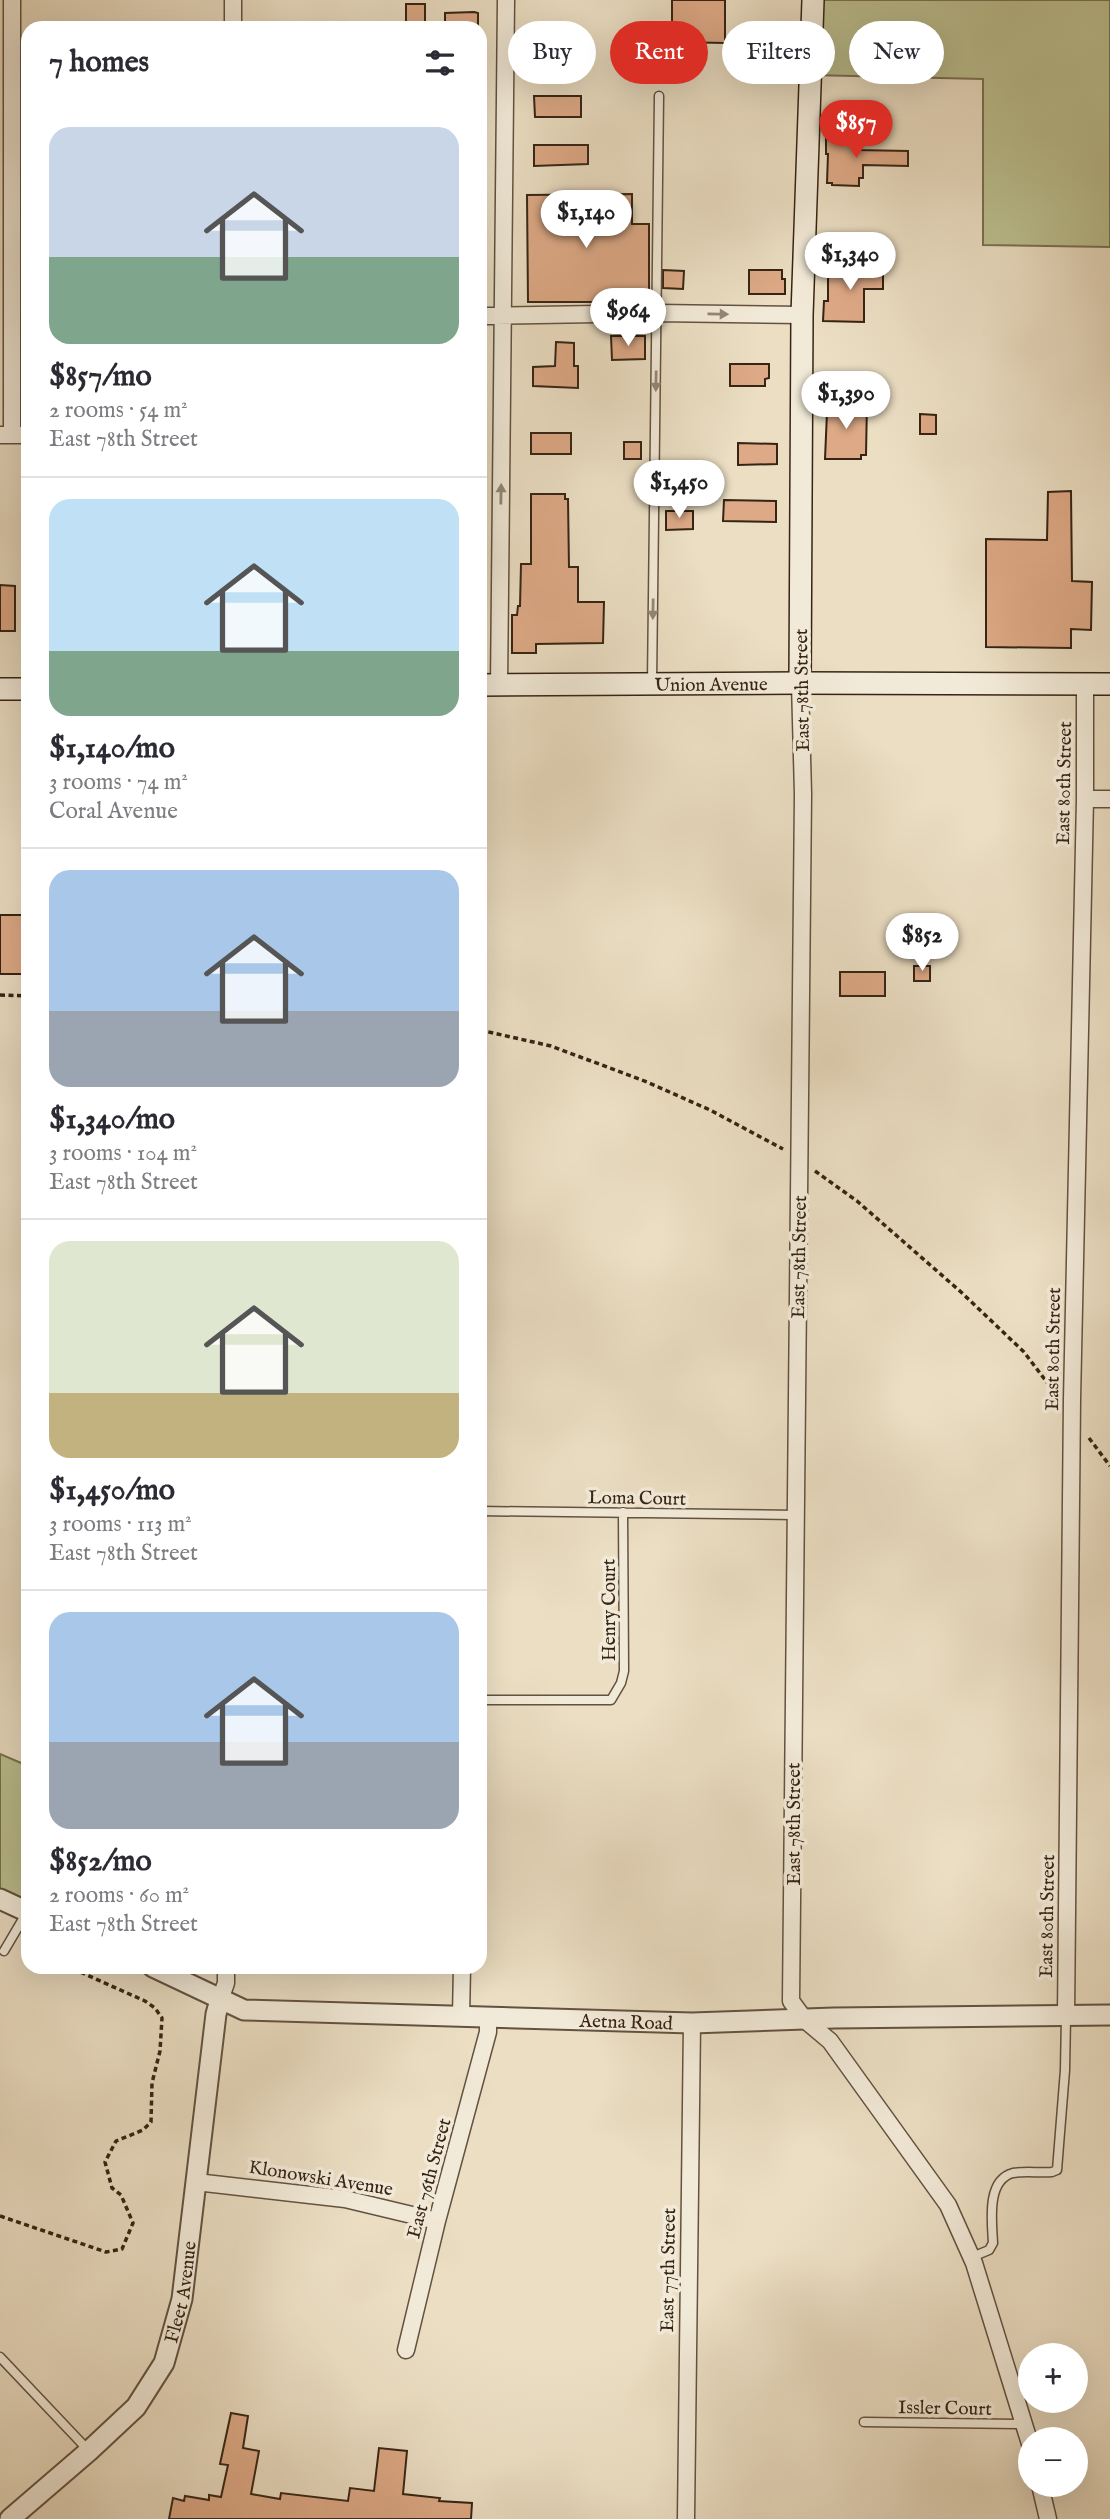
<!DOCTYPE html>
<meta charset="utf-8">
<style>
body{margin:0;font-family:"IM FELL English",serif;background:#f2f2f3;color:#2b2b33;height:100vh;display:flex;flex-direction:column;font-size:26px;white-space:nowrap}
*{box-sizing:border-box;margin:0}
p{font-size:23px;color:#7c7c81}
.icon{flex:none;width:38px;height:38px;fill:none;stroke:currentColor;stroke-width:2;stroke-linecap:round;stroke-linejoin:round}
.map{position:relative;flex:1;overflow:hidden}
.details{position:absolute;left:21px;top:21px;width:466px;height:1953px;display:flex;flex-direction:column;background:#fff;border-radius:21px;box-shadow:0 7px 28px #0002}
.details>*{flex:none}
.top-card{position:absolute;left:508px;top:21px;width:497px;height:63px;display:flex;gap:14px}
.controls{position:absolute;left:1018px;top:2343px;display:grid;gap:14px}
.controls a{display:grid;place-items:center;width:70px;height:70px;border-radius:50%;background:#fff;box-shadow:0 7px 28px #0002;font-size:35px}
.price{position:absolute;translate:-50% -60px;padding:0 16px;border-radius:24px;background:#fff;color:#222;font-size:23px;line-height:46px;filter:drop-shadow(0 2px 4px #0008)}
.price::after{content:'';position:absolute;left:50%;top:42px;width:21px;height:16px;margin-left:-10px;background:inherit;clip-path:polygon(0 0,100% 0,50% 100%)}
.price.on{background:#d93025;color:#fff}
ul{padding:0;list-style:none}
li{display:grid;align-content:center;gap:14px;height:371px;padding:0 28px}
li+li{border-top:2px solid #e1e1e2}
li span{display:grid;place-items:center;height:217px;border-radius:21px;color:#555}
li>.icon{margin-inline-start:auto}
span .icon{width:126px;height:126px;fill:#fffc;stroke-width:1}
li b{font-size:30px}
h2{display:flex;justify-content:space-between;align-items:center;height:84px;padding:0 28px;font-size:30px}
.pill{padding:0 24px;border-radius:32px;background:#fff;box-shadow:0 7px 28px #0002;font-size:24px;line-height:63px}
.pill.on{background:#d93025;color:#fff}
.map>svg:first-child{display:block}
</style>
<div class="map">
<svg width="1110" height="2519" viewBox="0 0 1110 2519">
<rect width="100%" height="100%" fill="#ebdec3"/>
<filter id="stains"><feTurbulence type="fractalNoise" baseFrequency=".00286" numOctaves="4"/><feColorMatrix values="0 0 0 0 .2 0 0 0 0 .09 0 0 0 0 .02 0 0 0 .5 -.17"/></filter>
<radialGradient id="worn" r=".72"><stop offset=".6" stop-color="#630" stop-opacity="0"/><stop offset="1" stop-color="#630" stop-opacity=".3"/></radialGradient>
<path fill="#bcc090" stroke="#797252" stroke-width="2" d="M813,0H1110V247L983,245V79L811,75Z
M0,1754L28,1766V1908L0,1899Z"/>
<path fill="#dda986" stroke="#362414" stroke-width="2" d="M672,0H725V43L672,42Z
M406,4H425V23H406Z
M474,12L478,13V28H445V13Z
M534,96H581V117H535Z
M831,136H858V150L908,151V166L863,165V178H859V186L832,185V183H827L828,154H826V137Z
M534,145H588V164L534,166Z
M632,194V224H649V302H528L527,195Z
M828,266H881V269H883V289H864V322L823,321L824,301H828Z
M663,270L684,271L683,289L663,288Z
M749,270H782V279H785V294H749Z
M611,336H645V359L612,360Z
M556,342L574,343V366H578V388L533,386V367L555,366Z
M730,364H769V378L765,379V386H730Z
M831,402H867L866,455H861V459H825L827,412H831Z
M920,414L936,415V434H920Z
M531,433H571V454H531Z
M624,442H641V459H624Z
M738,443L777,444V464L738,465Z
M1071,491L1072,581L1092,582L1091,630L1071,629V648L986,647V539L1047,540L1048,492Z
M531,494H565V499H568L569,567H578V602H604L603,643L536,644V653H512V615H517L518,606H520L521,564H531Z
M724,500L776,501V522L723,521Z
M666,511H693V529L666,530Z
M0,585L15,586V631H0Z
M0,915H28V974H0Z
M914,966H930V981H914Z
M840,972H885V996H840Z
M231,2413L248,2416L243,2448L259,2451L251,2494L280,2499L281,2493L348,2501L350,2488L374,2491L379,2448L407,2451L403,2494L440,2498L439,2501L472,2503L471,2519H169L173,2498L184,2501L185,2496L209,2500V2495L221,2497L228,2465L220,2464Z"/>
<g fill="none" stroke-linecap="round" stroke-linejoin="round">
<defs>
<path id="service" d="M652,683L659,96
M480,1511L795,1515
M480,1700H611L621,1683L624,1671L623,1512
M4,1951L27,1912
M972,2257L989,2250L993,2243C992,2222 986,2180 1013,2173C1024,2171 1040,2173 1052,2172L1057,2170L1065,2070L1066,2017
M0,2357L89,2451
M864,2422L1025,2424"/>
<path id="minor" d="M233,28V0
M480,316L657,313L802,315
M0,435H28
M12,435V0
M800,683L803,794L791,2001L805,2020L830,2041L948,2205L974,2263L1031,2447
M499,685L506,0
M1085,799H1110
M220,2000L226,1983V1967
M461,2016L462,1967
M1066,2016L1072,1400L1085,799V684
M196,2182L345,2199L437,2221
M406,2350L437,2221L488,2032V2017
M1040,2485L1048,2519
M686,2519L692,2023"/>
<g id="tertiary">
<path d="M0,1899L28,1912"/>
<path id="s1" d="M153,1967L244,2010L692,2023L834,2018L1110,2015"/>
<path id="s2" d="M10,2519L89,2451L136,2407L164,2363L182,2299L216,2014L220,2000"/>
</g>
<g id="secondary">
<path d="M800,683L802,315L813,0"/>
<path id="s3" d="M480,685L800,683L1110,684"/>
<path d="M0,689H28"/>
</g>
</defs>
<use href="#service" stroke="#635240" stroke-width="11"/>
<use href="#minor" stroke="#635240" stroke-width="19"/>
<use href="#tertiary" stroke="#635240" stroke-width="23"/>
<use href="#secondary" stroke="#362414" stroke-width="24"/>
<path stroke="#362414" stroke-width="3.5" stroke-dasharray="5 3.5" stroke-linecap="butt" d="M0,995L28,996
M480,1030L551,1046L647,1082L710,1110L783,1149
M815,1171L857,1201L961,1292L1024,1352L1055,1393
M1089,1438L1110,1466
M0,2216L106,2252L122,2249L133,2223L121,2195L112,2188L105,2162L116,2141L143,2130L151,2122L152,2083L160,2051L162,2018L155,2008L145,2001L69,1967"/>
<use href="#service" stroke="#f2ead8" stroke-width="8"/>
<use href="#minor" stroke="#f2ead8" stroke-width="16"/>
<use href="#tertiary" stroke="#f2ead8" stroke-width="19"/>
<use href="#secondary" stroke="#f2ead8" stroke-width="21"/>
</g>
<defs><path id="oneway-solid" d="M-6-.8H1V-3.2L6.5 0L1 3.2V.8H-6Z" transform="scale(1.75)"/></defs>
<g fill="#948776">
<use href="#oneway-solid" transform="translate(718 314) rotate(1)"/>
<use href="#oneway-solid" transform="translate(656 381) rotate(91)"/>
<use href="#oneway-solid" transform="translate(501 494) rotate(-89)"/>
<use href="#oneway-solid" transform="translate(653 609) rotate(91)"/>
</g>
<g text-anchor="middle" stroke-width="7" stroke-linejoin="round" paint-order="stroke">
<g font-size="19" fill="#362414" stroke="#f2ead8">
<text dy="7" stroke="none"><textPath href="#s3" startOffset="231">Union Avenue</textPath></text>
<text transform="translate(801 690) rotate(-91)" y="7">East 78th Street</text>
<text transform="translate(1063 783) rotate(-89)" y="7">East 80th Street</text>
<text transform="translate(798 1257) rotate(-89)" y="7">East 78th Street</text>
<text transform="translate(1052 1349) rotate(-89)" y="7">East 80th Street</text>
<text transform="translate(637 1497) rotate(1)" y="7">Loma Court</text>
<text transform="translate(608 1610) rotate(-90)" y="7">Henry Court</text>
<text transform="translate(793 1824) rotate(-90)" y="7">East 78th Street</text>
<text transform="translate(1046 1916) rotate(-89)" y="7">East 80th Street</text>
<text dy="7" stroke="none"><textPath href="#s1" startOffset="483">Aetna Road</textPath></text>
<text transform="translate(321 2177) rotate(9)" y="7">Klonowski Avenue</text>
<text transform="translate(428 2178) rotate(-75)" y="7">East 76th Street</text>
<text transform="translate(667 2270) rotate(-89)" y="7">East 77th Street</text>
<text dy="7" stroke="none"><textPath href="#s2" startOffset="294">Fleet Avenue</textPath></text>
<text transform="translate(945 2407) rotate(1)" y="7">Issler Court</text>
</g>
</g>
<rect width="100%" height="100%" filter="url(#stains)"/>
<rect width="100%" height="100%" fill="url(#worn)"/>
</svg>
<div class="controls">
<a>+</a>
<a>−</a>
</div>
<b class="price on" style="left:856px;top:160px">$857</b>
<b class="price" style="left:586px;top:250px">$1,140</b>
<b class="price" style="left:850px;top:292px">$1,340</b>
<b class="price" style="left:628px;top:348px">$964</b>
<b class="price" style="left:846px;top:431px">$1,390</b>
<b class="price" style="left:679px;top:520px">$1,450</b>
<b class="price" style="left:922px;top:973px">$852</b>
<div class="top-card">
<a class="pill">Buy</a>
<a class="pill on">Rent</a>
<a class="pill">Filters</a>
<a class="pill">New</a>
</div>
<section class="details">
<h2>7 homes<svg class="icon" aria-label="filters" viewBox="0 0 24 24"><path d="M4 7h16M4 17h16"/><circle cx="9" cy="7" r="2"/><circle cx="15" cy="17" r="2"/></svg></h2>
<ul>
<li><span style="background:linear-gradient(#c9d6e8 60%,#7fa58c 0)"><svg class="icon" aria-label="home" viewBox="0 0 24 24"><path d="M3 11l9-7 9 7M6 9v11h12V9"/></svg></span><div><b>$857/mo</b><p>2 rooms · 54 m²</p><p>East 78th Street</p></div></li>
<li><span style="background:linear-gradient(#bfe0f5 70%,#7fa58c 0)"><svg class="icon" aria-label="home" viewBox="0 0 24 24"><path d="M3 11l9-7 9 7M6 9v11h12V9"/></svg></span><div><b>$1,140/mo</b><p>3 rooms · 74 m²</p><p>Coral Avenue</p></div></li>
<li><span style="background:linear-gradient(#a9c7e8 65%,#9aa5b1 0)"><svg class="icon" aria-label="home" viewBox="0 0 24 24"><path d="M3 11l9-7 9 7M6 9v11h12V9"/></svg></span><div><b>$1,340/mo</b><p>3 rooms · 104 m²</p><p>East 78th Street</p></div></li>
<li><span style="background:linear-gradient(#dfe7d0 70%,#c2b280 0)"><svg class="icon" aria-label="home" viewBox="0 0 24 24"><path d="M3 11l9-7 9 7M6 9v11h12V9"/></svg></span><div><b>$1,450/mo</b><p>3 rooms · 113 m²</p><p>East 78th Street</p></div></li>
<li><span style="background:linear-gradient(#a9c7e8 60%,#9aa5b1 0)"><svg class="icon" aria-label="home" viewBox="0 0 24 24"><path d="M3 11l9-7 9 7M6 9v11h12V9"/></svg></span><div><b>$852/mo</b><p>2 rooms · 60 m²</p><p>East 78th Street</p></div></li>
</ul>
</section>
</div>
